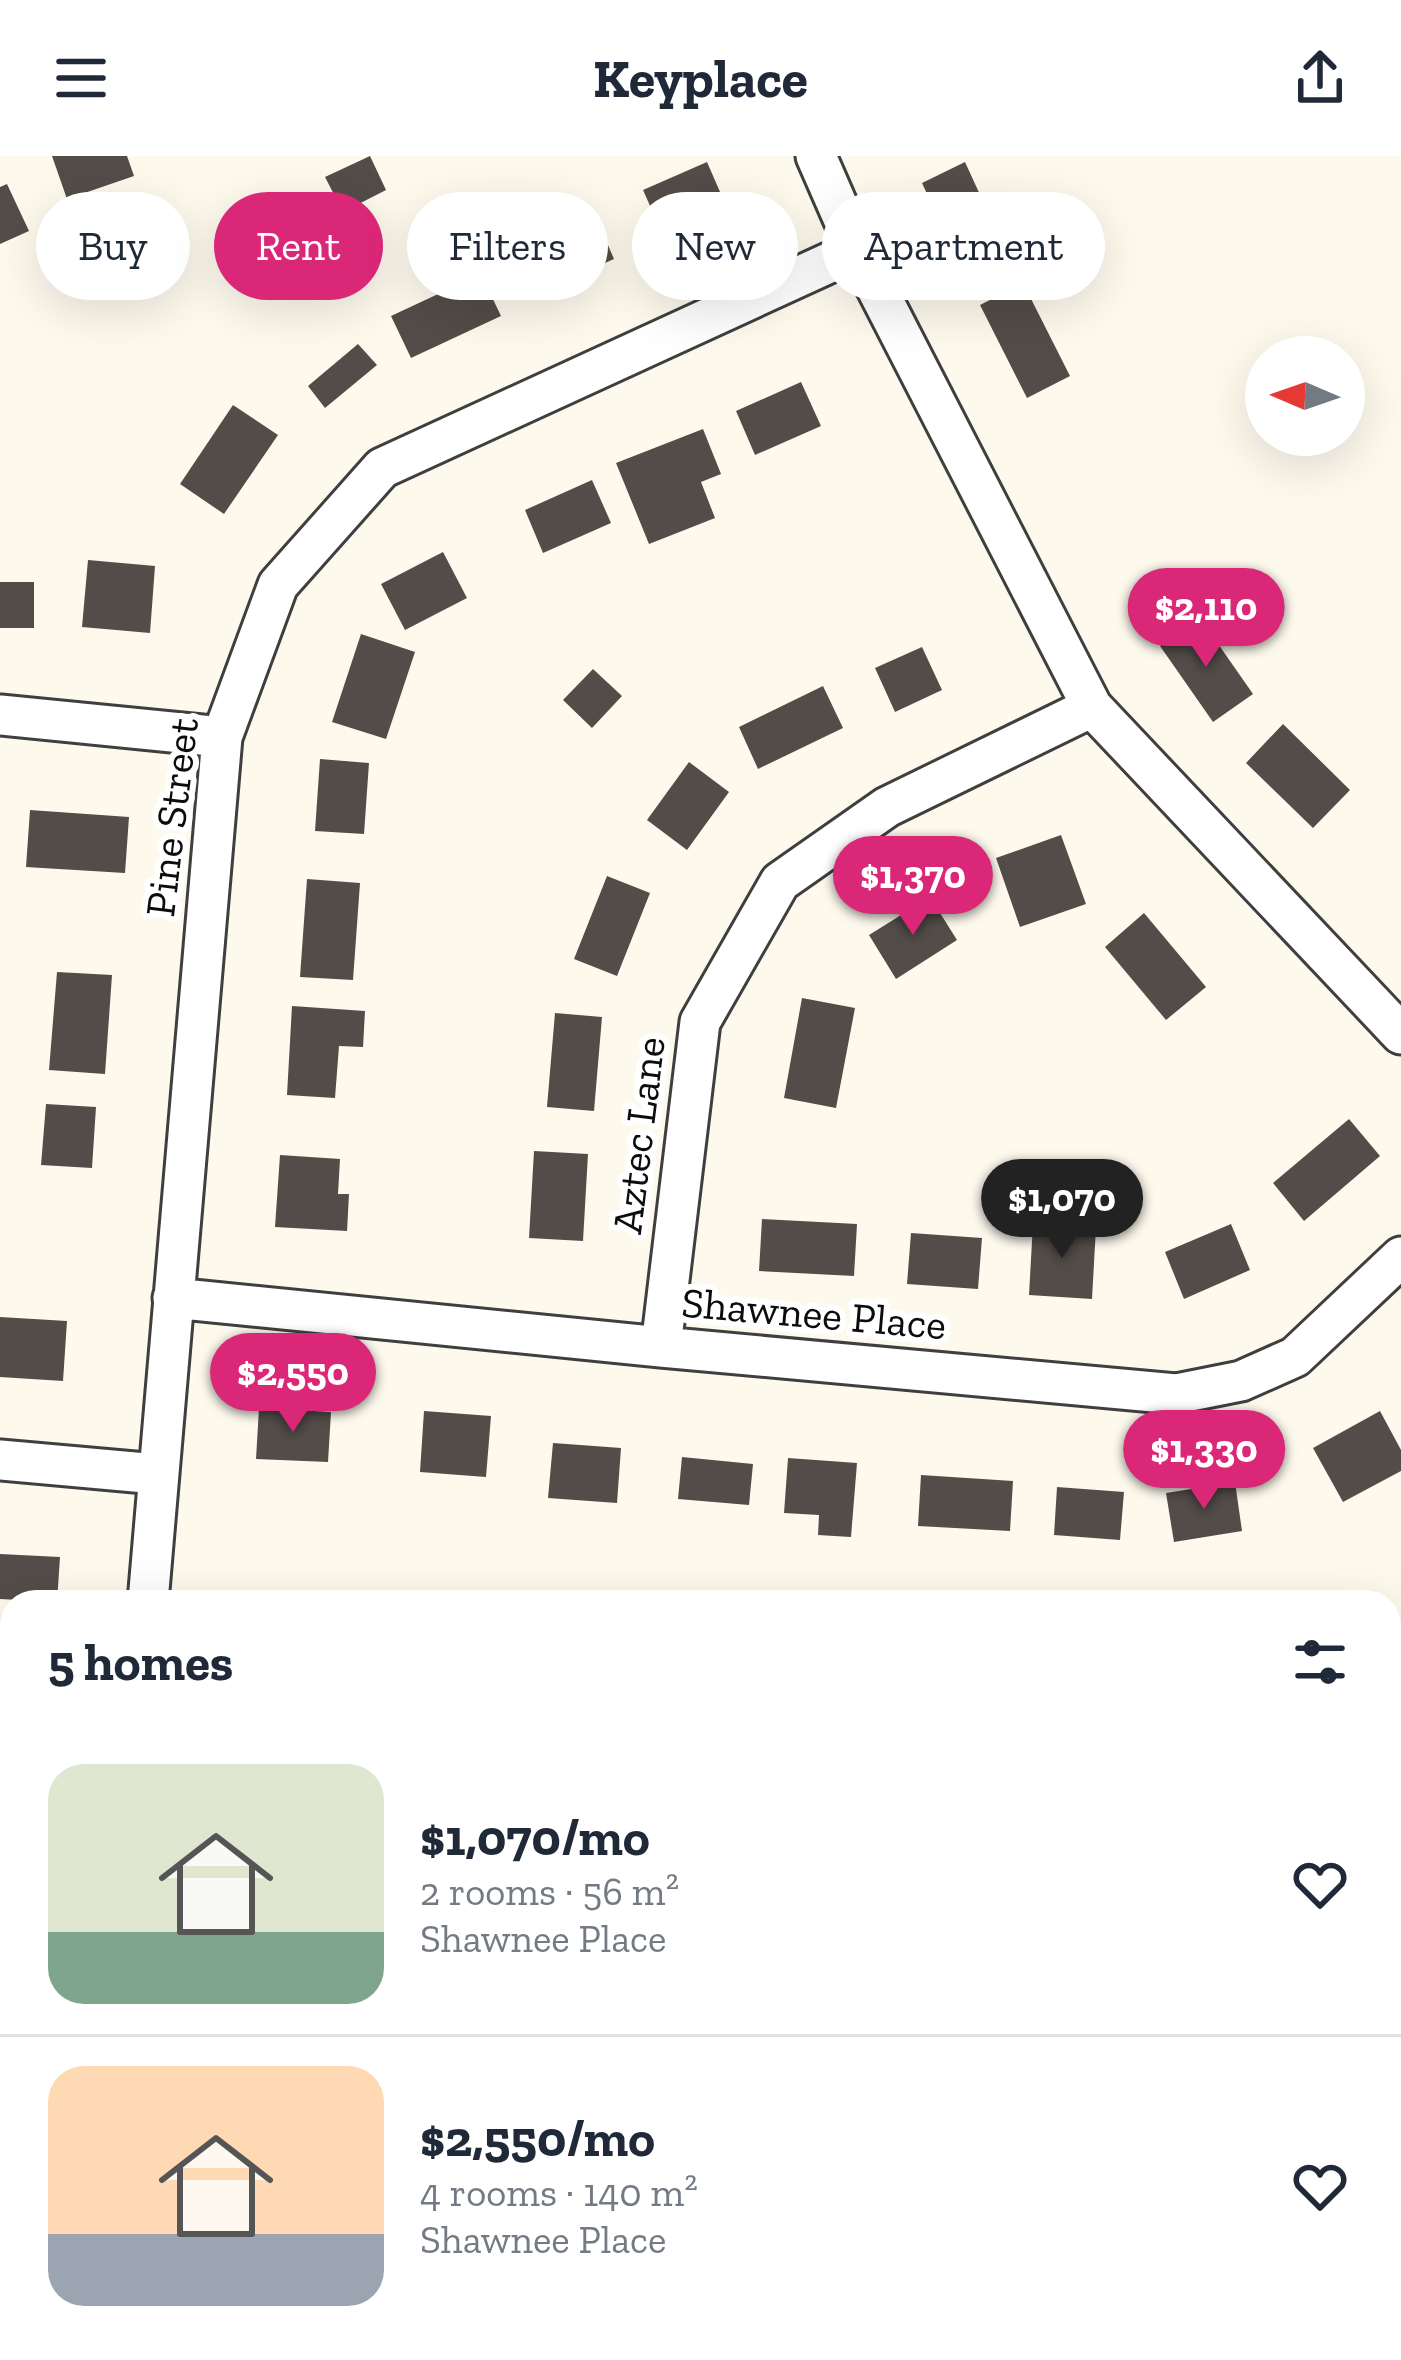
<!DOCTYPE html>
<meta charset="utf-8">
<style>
body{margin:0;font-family:"Zilla Slab",serif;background:#f6f6f7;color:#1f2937;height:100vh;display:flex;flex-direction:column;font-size:45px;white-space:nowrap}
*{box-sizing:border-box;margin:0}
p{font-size:39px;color:#747a83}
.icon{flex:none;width:66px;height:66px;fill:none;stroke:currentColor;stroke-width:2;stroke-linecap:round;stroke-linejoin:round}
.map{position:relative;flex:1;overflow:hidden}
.side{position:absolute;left:0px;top:1434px;width:1401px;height:771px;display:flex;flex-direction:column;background:#fff;border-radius:36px 36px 0 0;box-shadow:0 12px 48px #0002}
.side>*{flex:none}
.banner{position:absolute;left:36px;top:36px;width:1329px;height:108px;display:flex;gap:24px}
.needle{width:78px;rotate:272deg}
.fabs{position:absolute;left:1245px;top:180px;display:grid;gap:24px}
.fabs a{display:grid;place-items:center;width:120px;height:120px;border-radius:50%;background:#fff;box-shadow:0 12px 48px #0002;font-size:60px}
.price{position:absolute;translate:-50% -102px;padding:0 27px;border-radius:42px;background:#db2777;color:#fff;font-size:39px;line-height:78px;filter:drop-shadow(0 3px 6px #0008)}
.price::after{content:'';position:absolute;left:50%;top:72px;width:36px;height:27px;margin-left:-18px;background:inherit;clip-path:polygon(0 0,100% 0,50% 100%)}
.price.on{background:#222;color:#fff}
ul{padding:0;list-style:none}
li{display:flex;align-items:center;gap:36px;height:300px;padding:0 48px}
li+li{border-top:3px solid #e0e1e3}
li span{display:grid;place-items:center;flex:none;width:336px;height:240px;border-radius:36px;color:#555}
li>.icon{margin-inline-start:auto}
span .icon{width:144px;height:144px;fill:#fffc;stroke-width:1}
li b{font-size:51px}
h2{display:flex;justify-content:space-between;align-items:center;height:144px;padding:0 48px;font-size:51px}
.tag{padding:0 42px;border-radius:54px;background:#fff;box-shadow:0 12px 48px #0002;font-size:42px;line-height:108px}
.tag.on{background:#db2777;color:#fff}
header{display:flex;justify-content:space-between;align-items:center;height:156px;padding:0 48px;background:#fff;font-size:54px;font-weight:800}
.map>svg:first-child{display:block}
</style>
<header><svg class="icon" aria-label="menu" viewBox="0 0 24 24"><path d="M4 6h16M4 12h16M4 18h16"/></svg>Keyplace<svg class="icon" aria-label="share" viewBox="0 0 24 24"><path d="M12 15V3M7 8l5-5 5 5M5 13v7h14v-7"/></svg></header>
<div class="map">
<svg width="1401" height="2204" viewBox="0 0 1401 2204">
<rect width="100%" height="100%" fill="#fdf9ed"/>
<path fill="#534d49" d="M52,0H127L134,20L67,43Z
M370,0L386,34L343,56L325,21Z
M707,6L727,52L663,79L643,34Z
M965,6L1009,102L966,122L922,27Z
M7,28L29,75L0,88V31Z
M594,57L614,103L550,131L530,85Z
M481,118L501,160L411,202L391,160Z
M1023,127L1070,220L1027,242L980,149Z
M358,188L377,209L325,252L308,230Z
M801,226L821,270L755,299L736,255Z
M233,249L278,279L224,358L180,328Z
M703,273L721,318L701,326L715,362L649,388L616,307Z
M592,324L611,367L543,397L525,354Z
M443,396L467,442L405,474L381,428Z
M88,404L155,410L150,477L82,471Z
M0,426H34V472H0Z
M1200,462L1253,538L1213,566L1160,490Z
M361,478L415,496L386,583L332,566Z
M922,491L942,534L895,556L875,512Z
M593,513L622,540L592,572L563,544Z
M823,530L843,572L758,613L739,571Z
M1283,568L1350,634L1313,672L1246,607Z
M320,603L369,607L364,678L315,675Z
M689,606L729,636L687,694L647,664Z
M30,654L129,661L125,717L26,711Z
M1061,679L1086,748L1020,771L996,702Z
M607,720L650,737L617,820L574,803Z
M307,723L360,727L353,824L300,821Z
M930,741L957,784L896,823L869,779Z
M1144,757L1206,831L1166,864L1105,791Z
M57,816L112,819L105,918L49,914Z
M802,842L855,852L836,952L784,942Z
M292,850L365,855L363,891L339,890L335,942L287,939Z
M555,857L602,861L594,955L547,951Z
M46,948L96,951L92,1012L41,1009Z
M1349,963L1380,1000L1304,1065L1273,1027Z
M534,995L588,998L583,1085L529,1082Z
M280,999L340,1003L338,1038H349L347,1075L275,1071Z
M762,1063L857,1068L854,1120L759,1115Z
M1033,1067L1096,1071L1092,1143L1029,1139Z
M1231,1068L1250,1114L1184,1143L1165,1096Z
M911,1077L982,1082L978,1133L907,1128Z
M0,1161L67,1165L63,1225L0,1221Z
M259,1252L331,1256L328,1306L256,1303Z
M424,1255L491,1260L486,1321L420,1316Z
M1380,1255L1401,1294V1315L1343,1346L1313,1292Z
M553,1287L621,1292L617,1347L548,1342Z
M682,1301L753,1308L749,1349L678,1343Z
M788,1302L857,1307L851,1381L818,1379L819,1359L784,1357Z
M921,1319L1013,1325L1010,1375L918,1370Z
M1235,1326L1242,1375L1174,1386L1166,1337Z
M1057,1331L1124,1336L1120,1384L1054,1379Z
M0,1398L60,1401L57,1446L0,1443Z
M0,1731L12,1732L10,1778L0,1777Z
M460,2193H506L505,2201L498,2200L497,2204H458Z
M1084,2193H1149L1146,2204H1096L1082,2200Z
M1204,2193H1242L1251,2204H1197L1195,2201Z"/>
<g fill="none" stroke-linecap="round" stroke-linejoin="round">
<defs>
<path id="street" d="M816,0L857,94L1092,551L1401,878
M0,559L222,581
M173,1142L661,1191L1176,1238L1241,1225L1295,1201L1401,1101
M661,1191L700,866L780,726L887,651L1092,551
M0,1304L157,1318
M148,1446L222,581L278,429L382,312L857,94
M1389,1706L1401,1707
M0,1869L12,1870
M79,2204L80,2193"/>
</defs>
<use href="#street" stroke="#3f3f3f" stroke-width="45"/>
<use href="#street" stroke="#fff" stroke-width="39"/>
</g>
<g text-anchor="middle" stroke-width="12" stroke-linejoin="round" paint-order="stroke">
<g font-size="42" fill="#0c0c0c" stroke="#fff">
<text transform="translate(171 661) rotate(-83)" y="15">Pine Street</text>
<text transform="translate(638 979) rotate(-83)" y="15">Aztec Lane</text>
<text transform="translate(814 1157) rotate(5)" y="15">Shawnee Place</text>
</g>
</g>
</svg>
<div class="fabs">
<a><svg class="needle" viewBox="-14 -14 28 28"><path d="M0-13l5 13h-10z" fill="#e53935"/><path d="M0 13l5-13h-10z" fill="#747a83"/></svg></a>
</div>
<b class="price" style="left:1206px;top:514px">$2,110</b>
<b class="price" style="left:913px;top:782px">$1,370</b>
<b class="price on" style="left:1062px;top:1105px">$1,070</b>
<b class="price" style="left:293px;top:1279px">$2,550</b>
<b class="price" style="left:1204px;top:1356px">$1,330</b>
<div class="banner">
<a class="tag">Buy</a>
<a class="tag on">Rent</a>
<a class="tag">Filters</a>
<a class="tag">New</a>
<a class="tag">Apartment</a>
</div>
<section class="side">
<h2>5 homes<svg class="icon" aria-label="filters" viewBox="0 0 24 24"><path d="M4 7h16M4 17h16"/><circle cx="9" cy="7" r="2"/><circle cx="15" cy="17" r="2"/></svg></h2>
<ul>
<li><span style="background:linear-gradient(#dfe7d0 70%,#7fa58c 0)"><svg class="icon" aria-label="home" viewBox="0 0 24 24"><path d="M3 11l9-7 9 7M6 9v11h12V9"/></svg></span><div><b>$1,070/mo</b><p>2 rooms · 56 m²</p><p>Shawnee Place</p></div><svg class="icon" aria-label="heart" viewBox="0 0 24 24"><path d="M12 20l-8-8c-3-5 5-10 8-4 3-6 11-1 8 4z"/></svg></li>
<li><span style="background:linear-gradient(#ffd9b3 70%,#9aa5b1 0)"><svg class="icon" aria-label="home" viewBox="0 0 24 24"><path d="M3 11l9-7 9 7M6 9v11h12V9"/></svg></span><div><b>$2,550/mo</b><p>4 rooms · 140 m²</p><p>Shawnee Place</p></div><svg class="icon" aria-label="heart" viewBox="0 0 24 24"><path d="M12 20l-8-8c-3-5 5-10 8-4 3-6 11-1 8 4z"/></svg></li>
</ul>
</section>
</div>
